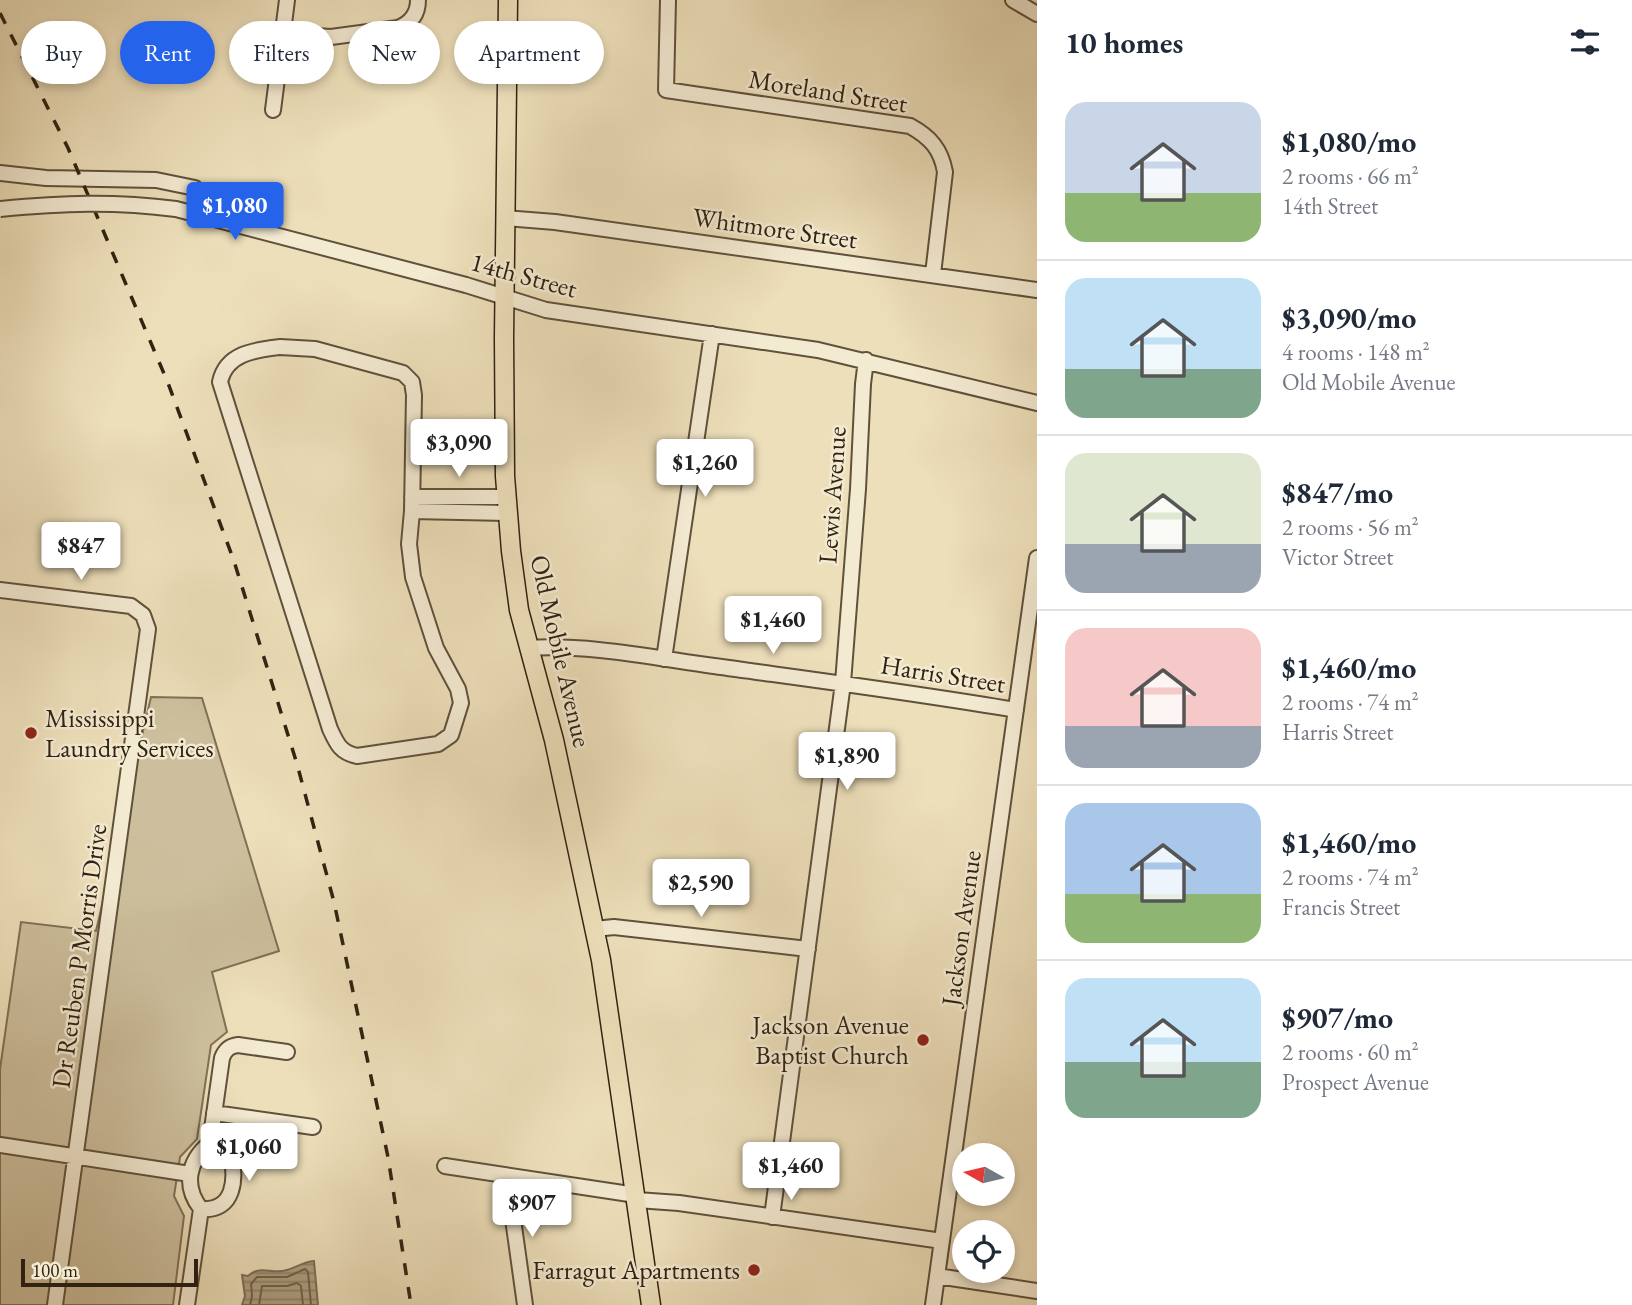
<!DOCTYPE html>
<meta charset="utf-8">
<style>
body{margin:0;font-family:"EB Garamond",serif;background:#f2f2f3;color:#1f2937;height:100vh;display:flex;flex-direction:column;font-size:26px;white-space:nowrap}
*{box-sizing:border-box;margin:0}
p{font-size:23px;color:#747a83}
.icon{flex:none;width:38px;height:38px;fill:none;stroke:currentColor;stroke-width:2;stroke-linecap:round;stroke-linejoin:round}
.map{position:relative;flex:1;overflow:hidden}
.side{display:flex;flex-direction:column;background:#fff;width:595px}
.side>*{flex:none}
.guide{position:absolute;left:21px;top:21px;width:665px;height:63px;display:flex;gap:14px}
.needle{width:46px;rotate:278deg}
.fabs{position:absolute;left:952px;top:1143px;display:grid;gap:14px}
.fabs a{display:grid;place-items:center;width:63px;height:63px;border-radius:50%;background:#fff;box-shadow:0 4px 10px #0003;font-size:35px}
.scale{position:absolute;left:21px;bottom:18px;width:177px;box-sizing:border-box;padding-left:7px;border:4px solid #312211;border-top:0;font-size:19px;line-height:24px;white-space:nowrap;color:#312211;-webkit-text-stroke:5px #f3ead2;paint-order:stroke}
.price{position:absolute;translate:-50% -60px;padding:0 16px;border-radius:7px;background:#fff;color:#222;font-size:23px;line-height:46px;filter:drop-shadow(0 2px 4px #0008)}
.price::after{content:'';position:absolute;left:50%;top:42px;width:21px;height:16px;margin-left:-10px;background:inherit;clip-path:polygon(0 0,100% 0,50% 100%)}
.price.selected{background:#2563eb;color:#fff}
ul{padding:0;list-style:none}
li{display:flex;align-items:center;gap:21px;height:175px;padding:0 28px}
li+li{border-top:2px solid #e0e1e3}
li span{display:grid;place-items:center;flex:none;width:196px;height:140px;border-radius:21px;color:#555}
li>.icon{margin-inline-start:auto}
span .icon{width:84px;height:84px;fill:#fffc;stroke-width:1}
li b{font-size:30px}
h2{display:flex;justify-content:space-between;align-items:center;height:84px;padding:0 28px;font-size:30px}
.chip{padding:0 24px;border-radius:32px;background:#fff;box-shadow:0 4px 10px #0003;font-size:24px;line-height:63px}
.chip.selected{background:#2563eb;color:#fff}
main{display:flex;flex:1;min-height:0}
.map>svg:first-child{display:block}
</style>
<main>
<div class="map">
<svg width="1037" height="1305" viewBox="0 0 1037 1305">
<defs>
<pattern id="water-rules" width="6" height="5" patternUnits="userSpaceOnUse" patternTransform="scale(1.75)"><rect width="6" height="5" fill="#ad9f81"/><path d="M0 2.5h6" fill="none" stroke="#8d8168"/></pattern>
</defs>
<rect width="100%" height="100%" fill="#eddfba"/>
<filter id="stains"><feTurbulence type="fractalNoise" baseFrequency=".00286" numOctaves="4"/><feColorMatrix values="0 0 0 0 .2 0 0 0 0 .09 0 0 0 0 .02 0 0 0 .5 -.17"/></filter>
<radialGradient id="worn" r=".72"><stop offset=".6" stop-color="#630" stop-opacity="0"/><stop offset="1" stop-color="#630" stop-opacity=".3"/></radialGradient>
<path fill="#cdbf9d" stroke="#7f7057" stroke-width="2" d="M151,697L202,698L279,951L212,972L227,1032L211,1045L197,1139L180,1157L174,1196L184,1216L173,1305H0V1069L21,922L96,931Z"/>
<path fill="url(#water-rules)" stroke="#7b6d54" stroke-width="2" d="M314,1261L318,1305H242L245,1296L242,1275L248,1276C261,1264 272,1275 287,1270C297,1267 303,1262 314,1261Z"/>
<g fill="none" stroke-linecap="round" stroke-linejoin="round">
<path stroke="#6f6049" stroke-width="2" d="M250,1305L252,1296L251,1284L257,1277H287L305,1269L308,1272L311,1305
M259,1305L262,1286H287L297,1283L301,1286L303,1305"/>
<defs>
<path id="minor" d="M668,0L666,90L910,126C930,137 941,149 945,172L933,274
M1013,0L1037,14
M283,34L331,37L398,28C411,23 418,14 418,0
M273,110L287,0
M0,173L46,178L156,180L195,188
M506,218L555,222L1037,290
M466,285L546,310L818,350L1037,403
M280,347L315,349L403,373L412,382L414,395L412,511L409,544L413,577L436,648L458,689L461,703L451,735L438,744L357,756C340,752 337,744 330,729L220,382C226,353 255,350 280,347Z
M412,497H507
M412,511L507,513
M0,590L131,606L143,615L148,629L55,1305
M528,648C588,644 655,658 714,666C815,680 916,693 1016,710
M664,659L712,334
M595,929L614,927L808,949
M214,1113L313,1127
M210,1143H217L230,1152C237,1178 235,1212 201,1209C183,1186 188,1161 210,1143Z
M210,1143L222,1058C225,1050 229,1046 238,1045L287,1052
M0,1145L190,1174
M445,1166L636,1195
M507,1176L525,1305
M637,1200L679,1203L942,1241
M772,1217L843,683L858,489L863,384L866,360
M937,1276L1037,1291
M187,1305L201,1209
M933,1305L1037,558"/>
<path id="major" d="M508,0L504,338L505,476L511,551L519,610L554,740L601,960L651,1305"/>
</defs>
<use href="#minor" stroke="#60513b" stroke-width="18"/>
<use href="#major" stroke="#312211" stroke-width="21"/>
<use href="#minor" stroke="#f3ead2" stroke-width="14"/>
<use href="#major" stroke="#eddfba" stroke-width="18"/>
<path stroke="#312211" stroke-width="3.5" stroke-dasharray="12 12" stroke-linecap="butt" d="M0,13L68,148L168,383L234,561L297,764L334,902L388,1157L411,1305"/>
<defs>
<path id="minor-bridge" d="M0,209C63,203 113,201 176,209L466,285"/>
</defs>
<use href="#minor-bridge" stroke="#60513b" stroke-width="18" stroke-linecap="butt"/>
<use href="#minor-bridge" stroke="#f3ead2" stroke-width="14"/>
</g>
<g fill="#8f2418" stroke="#f3ead2" stroke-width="2.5">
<circle cx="31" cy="733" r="7"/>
<circle cx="923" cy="1040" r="7"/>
<circle cx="754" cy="1270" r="7"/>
</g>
<g text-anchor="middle" stroke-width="5" stroke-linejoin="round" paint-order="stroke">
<g font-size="26" fill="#312211" stroke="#f3ead2">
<text transform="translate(828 91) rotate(9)" y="9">Moreland Street</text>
<text transform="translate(775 228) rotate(8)" y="9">Whitmore Street</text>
<text transform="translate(524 275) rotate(15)" y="9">14th Street</text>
<text transform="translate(832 495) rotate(-86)" y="9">Lewis Avenue</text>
<text transform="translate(561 651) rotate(77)" y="9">Old Mobile Avenue</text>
<text transform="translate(943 674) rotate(9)" y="9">Harris Street</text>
<text transform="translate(961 928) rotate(-82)" y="9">Jackson Avenue</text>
<text transform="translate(79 956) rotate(-82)" y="9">Dr Reuben P Morris Drive</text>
</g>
<g font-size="26" fill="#312211" stroke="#f3ead2" text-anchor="end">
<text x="45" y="727" text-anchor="start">Mississippi<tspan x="45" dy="30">Laundry Services</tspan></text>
<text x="909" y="1034">Jackson Avenue<tspan x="909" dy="30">Baptist Church</tspan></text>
<text x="740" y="1279">Farragut Apartments</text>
</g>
</g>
<rect width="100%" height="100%" filter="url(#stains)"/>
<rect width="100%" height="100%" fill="url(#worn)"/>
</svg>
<div class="fabs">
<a><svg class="needle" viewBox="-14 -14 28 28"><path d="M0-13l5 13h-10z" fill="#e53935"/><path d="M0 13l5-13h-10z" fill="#747a83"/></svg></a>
<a><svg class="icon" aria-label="locate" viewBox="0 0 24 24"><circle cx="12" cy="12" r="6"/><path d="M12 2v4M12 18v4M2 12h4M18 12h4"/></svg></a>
</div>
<div class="scale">100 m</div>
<b class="price selected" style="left:235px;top:242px">$1,080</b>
<b class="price" style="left:459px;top:479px">$3,090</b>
<b class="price" style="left:705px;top:499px">$1,260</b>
<b class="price" style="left:81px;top:582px">$847</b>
<b class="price" style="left:773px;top:656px">$1,460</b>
<b class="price" style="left:847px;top:792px">$1,890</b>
<b class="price" style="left:701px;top:919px">$2,590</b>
<b class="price" style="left:249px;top:1183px">$1,060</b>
<b class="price" style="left:791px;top:1202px">$1,460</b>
<b class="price" style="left:532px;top:1239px">$907</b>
<div class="guide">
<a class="chip">Buy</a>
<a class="chip selected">Rent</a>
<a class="chip">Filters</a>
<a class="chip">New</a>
<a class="chip">Apartment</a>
</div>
</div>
<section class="side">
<h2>10 homes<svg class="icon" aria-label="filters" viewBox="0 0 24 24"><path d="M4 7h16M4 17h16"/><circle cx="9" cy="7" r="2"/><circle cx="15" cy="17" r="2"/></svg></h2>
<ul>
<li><span style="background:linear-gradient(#c9d6e8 65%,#8fb573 0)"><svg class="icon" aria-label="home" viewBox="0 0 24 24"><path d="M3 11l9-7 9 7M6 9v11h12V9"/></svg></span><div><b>$1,080/mo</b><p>2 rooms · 66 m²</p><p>14th Street</p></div></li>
<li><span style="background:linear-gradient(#bfe0f5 65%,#7fa58c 0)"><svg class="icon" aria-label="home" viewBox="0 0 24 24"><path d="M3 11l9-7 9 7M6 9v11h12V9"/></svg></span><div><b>$3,090/mo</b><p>4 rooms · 148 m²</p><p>Old Mobile Avenue</p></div></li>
<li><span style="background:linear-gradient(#dfe7d0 65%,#9aa5b1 0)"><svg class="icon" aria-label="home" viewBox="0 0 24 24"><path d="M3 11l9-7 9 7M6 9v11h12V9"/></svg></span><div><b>$847/mo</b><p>2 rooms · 56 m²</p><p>Victor Street</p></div></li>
<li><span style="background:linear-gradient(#f6c9c9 70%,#9aa5b1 0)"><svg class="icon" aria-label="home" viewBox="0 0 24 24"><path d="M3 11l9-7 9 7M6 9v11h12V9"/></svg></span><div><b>$1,460/mo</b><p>2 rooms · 74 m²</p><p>Harris Street</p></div></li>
<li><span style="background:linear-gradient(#a9c7e8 65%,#8fb573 0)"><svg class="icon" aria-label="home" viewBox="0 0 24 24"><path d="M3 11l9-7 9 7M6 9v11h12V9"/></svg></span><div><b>$1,460/mo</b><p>2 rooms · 74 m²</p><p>Francis Street</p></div></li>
<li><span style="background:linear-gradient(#bfe0f5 60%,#7fa58c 0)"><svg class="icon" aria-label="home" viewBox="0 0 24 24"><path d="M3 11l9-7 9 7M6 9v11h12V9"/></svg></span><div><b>$907/mo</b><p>2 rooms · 60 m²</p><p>Prospect Avenue</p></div></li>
</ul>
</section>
</main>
